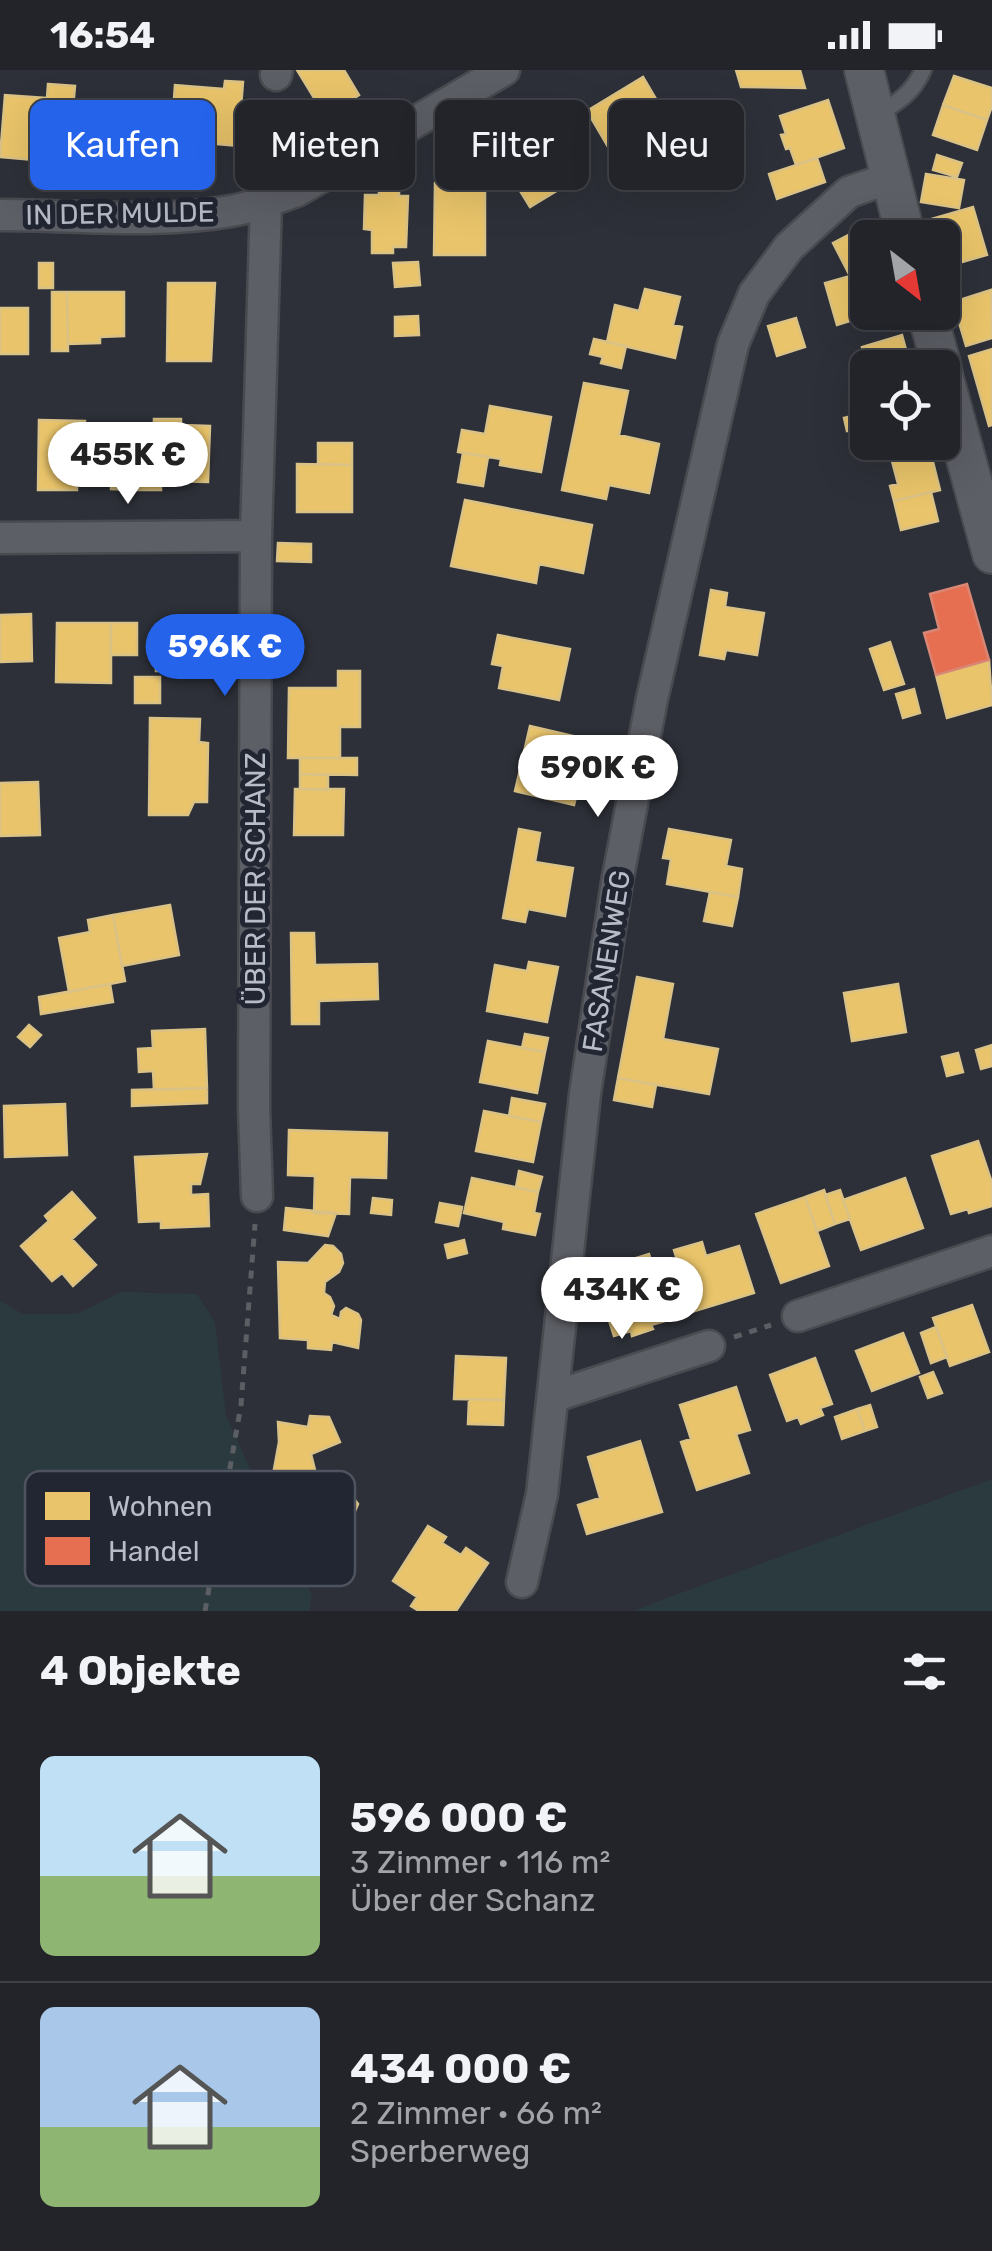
<!DOCTYPE html>
<html lang="de">
<meta charset="utf-8">
<style>
body{margin:0;font-family:Rubik,sans-serif;background:#2e3036;color:#f1f3f6;height:100vh;display:flex;flex-direction:column;font-size:38px;white-space:nowrap}
*{box-sizing:border-box;margin:0}
p{font-size:32px;color:#a2a4a8}
.icon{flex:none;width:55px;height:55px;fill:none;stroke:currentColor;stroke-width:2;stroke-linecap:round;stroke-linejoin:round}
.map{position:relative;height:1541px;overflow:hidden}
.sheet{display:flex;flex-direction:column;background:#22242a;flex:1}
.sheet>*{flex:none}
.hud{position:absolute;left:30px;top:30px;width:932px;height:90px;display:flex;gap:20px}
.needle{width:65px;rotate:149deg}
.fabs{position:absolute;left:850px;top:150px;display:grid;gap:20px}
.fabs a{display:grid;place-items:center;width:110px;height:110px;border-radius:15px;background:#22242a;box-shadow:0 10px 40px #0002,0 0 0 2px #3f4147;font-size:50px}
.price{position:absolute;translate:-50% -85px;padding:0 22px;border-radius:35px;background:#fff;color:#222;font-size:32px;line-height:65px;filter:drop-shadow(0 2px 5px #0008)}
.price::after{content:'';position:absolute;left:50%;top:60px;width:30px;height:22px;margin-left:-15px;background:inherit;clip-path:polygon(0 0,100% 0,50% 100%)}
.price.on{background:#2563eb;color:#fff}
ul{padding:0;list-style:none}
li{display:flex;align-items:center;gap:30px;height:250px;padding:0 40px}
li+li{border-top:2px solid #3f4147}
li span{display:grid;place-items:center;flex:none;width:280px;height:200px;border-radius:15px;color:#555}
li>.icon{margin-inline-start:auto}
span .icon{width:120px;height:120px;fill:#fffc;stroke-width:1}
li b{font-size:42px}
h2{display:flex;justify-content:space-between;align-items:center;height:120px;padding:0 40px;font-size:42px}
.tag{padding:0 35px;border-radius:15px;background:#22242a;box-shadow:0 10px 40px #0002,0 0 0 2px #3f4147;font-size:35px;line-height:90px}
.tag.on{background:#2563eb;color:#fff}
.status{display:flex;justify-content:space-between;align-items:center;height:70px;padding:0 50px;background:#22242a;direction:ltr}
.status svg{height:28px;fill:currentColor}
.map>svg:first-child{display:block}
</style>
<div class="status"><b>16:54</b><svg viewBox="0 0 49 12"><path d="M0 12V9h3v3zM5 12V6h3v6zM10 12V3h3v9zM15 12V0h3v12zM26 1h20v11H26zM47 4h2v5h-2z"/></svg></div>
<div class="map">
<svg width="992" height="1541" viewBox="0 0 992 1541">
<rect width="100%" height="100%" fill="#2d3038"/>
<path fill="#2b3a3e" d="M121,1222L197,1224L215,1252L226,1345L284,1475L312,1524L309,1541H0V1231L23,1244H77Z
M992,1409V1541H634L656,1532Z"/>
<path fill="#e9c46a" stroke="#dac286" stroke-width="2.5" d="M297,0H344L359,25L325,46Z
M736,0H800L805,18L741,17Z
M954,6L992,18V36L987,50L943,35Z
M643,7L666,46L653,53L665,72L650,81L649,78L635,86L633,82L621,89L615,79L611,82L587,41Z
M225,11L243,12L238,76L171,70L175,15L224,19Z
M48,14L75,16L68,93L0,87L5,25L47,28Z
M828,30L844,78L796,95L790,78L786,79L781,65L786,64L780,46Z
M943,35L987,50L977,80L933,65Z
M550,44L562,64L557,67L581,106L530,137L514,111L521,106L501,73Z
M937,85L962,93L957,107L933,100Z
M817,88L825,112L777,129L769,104Z
M926,104L964,110L959,138L921,132Z
M435,113L485,114V185H434Z
M379,118L399,119V126H408L406,177H393V183H372V160L364,159L365,125H379Z
M973,137L987,185L945,197L942,168H936L931,149Z
M862,158L868,169V201L850,206L833,173Z
M418,192L420,215L395,217L393,193Z
M39,193H53V218H39Z
M868,201V242H879L837,255L825,213Z
M168,213H215L211,291H167Z
M645,219L680,227L673,255L682,257L675,288L607,272L615,235L639,241Z
M991,220L992,268L966,276L953,232Z
M52,222H67L68,281H52Z
M67,222H124V266L100,267V273L68,274Z
M0,238H28V284H0Z
M418,246L419,265L395,266V247Z
M796,248L805,277L777,286L768,256Z
M902,265L911,298H868L862,277Z
M594,269L626,276L621,298L601,293L603,287L590,284Z
M992,279V355L989,356L969,286Z
M584,313L628,321L619,365L659,374L649,423L609,415L606,429L562,420Z
M490,336L551,347L541,402L500,395L501,389L458,382L462,360L485,364Z
M868,342V356L847,361L844,348Z
M154,349H181V355L210,356L208,412L161,411V420H137L138,389L153,390Z
M39,350L85,351L84,383H111V414H77V420H38Z
M887,372H928L940,420L894,431L890,416L898,414Z
M318,373H352V395L318,394Z
M111,383L138,384L137,420L111,419Z
M463,383L488,387L483,416L458,412Z
M297,394L352,395V442H297Z
M931,422L938,451L901,460L894,431Z
M465,430L592,455L583,503L539,494L536,513L451,496Z
M278,473L311,474V492L277,491Z
M711,520L727,523L725,537L764,543L757,585L726,580L724,589L700,585Z
M31,544L32,591L0,592V545Z
M57,553H111V613L56,612Z
M111,553H137V585H111Z
M156,558H199V601H156Z
M498,565L570,579L559,630L499,618L503,596L492,594Z
M890,572L904,614L884,620L870,579Z
M989,590L992,635L947,648L936,605Z
M338,601H360V657H340V688H288L289,618H338Z
M135,607H160V633H135Z
M914,619L920,643L903,648L896,624Z
M150,648L200,649L199,672L208,673L207,732H194L188,745H149Z
M530,656L590,670L574,735L515,721Z
M300,688H357V705L300,704Z
M300,704L328,705V720L300,719Z
M38,712L40,765L0,766V713Z
M295,719H344L343,765H294Z
M519,759L540,763L535,792L573,798L565,846L528,839L525,852L503,848Z
M669,759L731,770L726,796L742,799L738,827L667,814L671,789L663,788Z
M710,822L738,827L732,856L704,851Z
M170,835L179,885L122,896L113,845Z
M113,845L125,911L69,922L59,868L90,862L88,850Z
M291,863H314L315,895L377,894L378,929L319,931V954H292Z
M529,892L558,897L547,952L487,941L495,895L527,901Z
M637,907L673,914L663,969L718,979L709,1024L618,1008Z
M110,914L113,932L41,944L39,927Z
M898,914L906,962L852,971L844,923Z
M29,955L41,965L30,977L18,967Z
M205,959L207,1018L154,1020L153,1001L139,1002L138,979L153,978L152,961Z
M525,964L548,968L545,982L522,978Z
M488,971L545,982L537,1023L480,1012Z
M992,975V996L981,999L976,980Z
M958,983L963,1002L947,1006L942,987Z
M618,1008L656,1015L652,1037L614,1030Z
M207,1018V1033L132,1036V1020Z
M512,1028L545,1034L541,1052L509,1046Z
M65,1034L67,1085L5,1087L4,1036Z
M484,1041L541,1052L533,1092L476,1081Z
M289,1060L387,1063L386,1108L350,1107L349,1144L314,1143L315,1106L288,1105Z
M978,1071L992,1113V1136L969,1143L968,1139L951,1144L932,1086Z
M207,1084L200,1114H191V1125L208,1124L209,1156L161,1158V1151L139,1152L135,1087Z
M519,1101L542,1107L538,1122L516,1117Z
M472,1108L538,1122L534,1143L540,1144L535,1165L503,1159L504,1152L464,1143Z
M905,1108L923,1158L861,1180L843,1130Z
M824,1120L835,1154L817,1161L805,1127Z
M840,1120L850,1149L835,1154L825,1125Z
M72,1122L95,1148L72,1169L96,1195L73,1216L62,1203L52,1211L21,1176L49,1151L45,1146Z
M805,1127L829,1196L781,1213L756,1144Z
M373,1128L392,1130L391,1145L371,1143Z
M440,1133L462,1137L458,1156L436,1152Z
M286,1138L336,1143L328,1166L284,1160Z
M464,1170L467,1183L448,1188L445,1175Z
M702,1172L706,1186L739,1176L754,1223L682,1245L671,1210L682,1206L674,1180Z
M325,1175L333,1176L341,1184L343,1193L339,1202L325,1212L324,1223L330,1227L334,1236L331,1245L340,1249L341,1242L346,1238L358,1244L361,1250L358,1278L332,1272L331,1280L308,1278V1270L280,1268L278,1192L308,1193Z
M649,1184L669,1250L651,1255L653,1259L632,1266L631,1261L614,1266L600,1223L607,1221L600,1199Z
M672,1212L682,1245L669,1250L658,1217Z
M972,1235L989,1282L950,1296L933,1248Z
M936,1257L947,1287L931,1293L921,1263Z
M903,1263L919,1303L872,1321L856,1281Z
M456,1286L506,1288L504,1330L454,1329Z
M815,1288L832,1334L820,1338L823,1345L801,1354L798,1347L787,1351L770,1305Z
M933,1302L942,1323L928,1328L920,1307Z
M736,1317L750,1360L736,1364L749,1403L697,1420L681,1372L691,1369L680,1335Z
M469,1329L504,1330L503,1355L468,1354Z
M870,1335L877,1357L865,1361L857,1339Z
M857,1339L865,1361L842,1369L835,1347Z
M310,1346L329,1347L340,1372L311,1384L316,1404L323,1410L342,1413L358,1434L344,1468L319,1464L300,1452L276,1423L272,1410L279,1372L278,1352L308,1357Z
M640,1371L662,1442L587,1464L578,1435L600,1428L588,1387Z
M428,1456L446,1467L442,1473L461,1485L466,1478L488,1493L456,1541H419L411,1536L417,1527L393,1511Z"/>
<path fill="#e76f51" stroke="#d98675" stroke-width="2.5" d="M967,514L989,590L936,605L924,563L939,559L930,524Z"/>
<g fill="none" stroke-linecap="round" stroke-linejoin="round">
<defs>
<path id="service" d="M877,45C898,32 913,23 923,0"/>
<path id="minor" d="M276,5L277,0
M0,145C76,145 156,154 231,141C254,137 276,128 297,121L504,0
M0,468L256,466
M257,1126L254,1038L256,466L266,132
M798,1246L992,1181
M555,1326L709,1276
M522,1512L542,1424L585,1024L617,812L652,629L733,274L754,224L789,177L849,122L890,108"/>
<path id="tertiary" d="M864,0L906,168
M927,242L942,298
M942,301L992,484"/>
</defs>
<use href="#service" stroke="#494b51" stroke-width="20"/>
<use href="#minor" stroke="#494b51" stroke-width="35"/>
<use href="#tertiary" stroke="#494b51" stroke-width="42"/>
<path stroke="#5b5e63" stroke-width="5" stroke-dasharray="8 8" stroke-linecap="butt" d="M269,101L276,33
M734,1267L771,1255
M205,1541L241,1335L255,1154"/>
<use href="#service" stroke="#5d5f66" stroke-width="15"/>
<use href="#minor" stroke="#5d5f66" stroke-width="30"/>
<use href="#tertiary" stroke="#5d5f66" stroke-width="38"/>
</g>
<g text-anchor="middle" stroke-width="10" stroke-linejoin="round" paint-order="stroke">
<g font-size="28" fill="#b8bcc8" stroke="#212632">
<text transform="translate(120 143) rotate(-1)" y="10">IN DER MULDE</text>
<text transform="translate(255 809) rotate(-90)" y="10">ÜBER DER SCHANZ</text>
<text transform="translate(606 891) rotate(-81)" y="10">FASANENWEG</text>
</g>
</g>
<rect x="25" y="1401" width="330" height="115" rx="15" fill="#212632" stroke="#4e535f" stroke-width="2.5"/>
<rect x="45" y="1422" width="45" height="28" fill="#e9c46a"/>
<rect x="45" y="1467" width="45" height="28" fill="#e76f51"/>
<g font-size="28" fill="#b8bcc8">
<text x="108" y="1446">Wohnen</text>
<text x="108" y="1491">Handel</text>
</g>
</svg>
<div class="fabs">
<a><svg class="needle" viewBox="-14 -14 28 28"><path d="M0-13l5 13h-10z" fill="#e53935"/><path d="M0 13l5-13h-10z" fill="#a2a4a8"/></svg></a>
<a><svg class="icon" aria-label="locate" viewBox="0 0 24 24"><circle cx="12" cy="12" r="6"/><path d="M12 2v4M12 18v4M2 12h4M18 12h4"/></svg></a>
</div>
<b class="price" style="left:128px;top:437px">455K €</b>
<b class="price on" style="left:225px;top:629px">596K €</b>
<b class="price" style="left:598px;top:750px">590K €</b>
<b class="price" style="left:622px;top:1272px">434K €</b>
<div class="hud">
<a class="tag on">Kaufen</a>
<a class="tag">Mieten</a>
<a class="tag">Filter</a>
<a class="tag">Neu</a>
</div>
</div>
<section class="sheet">
<h2>4 Objekte<svg class="icon" aria-label="filters" viewBox="0 0 24 24"><path d="M4 7h16M4 17h16"/><circle cx="9" cy="7" r="2"/><circle cx="15" cy="17" r="2"/></svg></h2>
<ul>
<li><span style="background:linear-gradient(#bfe0f5 60%,#8fb573 0)"><svg class="icon" aria-label="home" viewBox="0 0 24 24"><path d="M3 11l9-7 9 7M6 9v11h12V9"/></svg></span><div><b>596 000 €</b><p>3 Zimmer · 116 m²</p><p>Über der Schanz</p></div></li>
<li><span style="background:linear-gradient(#a9c7e8 60%,#8fb573 0)"><svg class="icon" aria-label="home" viewBox="0 0 24 24"><path d="M3 11l9-7 9 7M6 9v11h12V9"/></svg></span><div><b>434 000 €</b><p>2 Zimmer · 66 m²</p><p>Sperberweg</p></div></li>
</ul>
</section>
